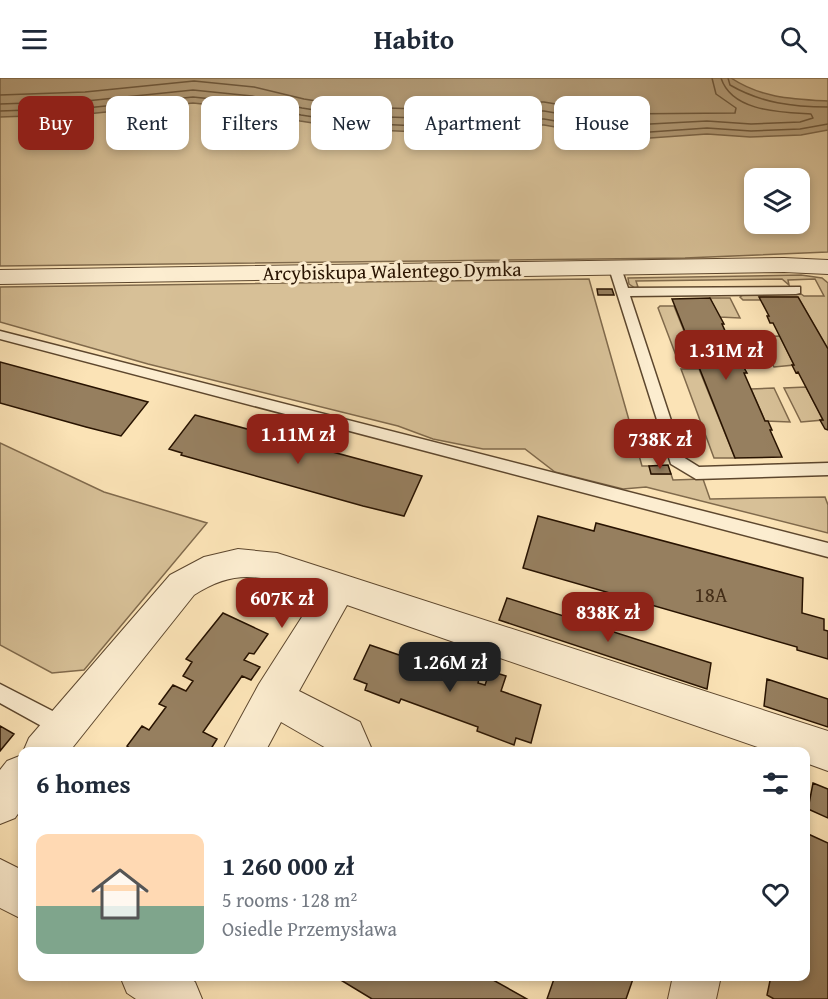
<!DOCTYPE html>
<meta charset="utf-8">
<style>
body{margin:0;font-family:"Gentium Book Plus",serif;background:#f6f6f7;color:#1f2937;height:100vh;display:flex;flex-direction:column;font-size:22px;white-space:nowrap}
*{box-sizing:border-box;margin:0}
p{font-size:20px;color:#747a83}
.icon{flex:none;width:33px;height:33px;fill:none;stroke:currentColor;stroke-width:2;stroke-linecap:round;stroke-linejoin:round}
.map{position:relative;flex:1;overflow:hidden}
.details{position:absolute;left:18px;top:669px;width:792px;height:234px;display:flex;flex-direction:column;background:#fff;border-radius:12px;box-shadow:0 3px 9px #0003}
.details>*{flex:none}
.top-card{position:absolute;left:18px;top:18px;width:792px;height:54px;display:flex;gap:12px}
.buttons{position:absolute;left:744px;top:90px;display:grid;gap:12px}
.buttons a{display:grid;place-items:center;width:66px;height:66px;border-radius:12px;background:#fff;box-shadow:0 3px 9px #0003;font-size:30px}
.price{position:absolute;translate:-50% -51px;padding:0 14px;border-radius:12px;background:#8f2418;color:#fff;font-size:20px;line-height:39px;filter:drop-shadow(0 2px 3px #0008)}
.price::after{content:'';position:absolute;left:50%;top:36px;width:18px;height:14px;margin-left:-9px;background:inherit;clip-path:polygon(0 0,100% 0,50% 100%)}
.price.selected{background:#222;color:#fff}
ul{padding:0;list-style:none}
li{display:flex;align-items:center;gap:18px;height:150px;padding:0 18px}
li+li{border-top:2px solid #e0e1e3}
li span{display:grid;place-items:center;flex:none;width:168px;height:120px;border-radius:12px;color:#555}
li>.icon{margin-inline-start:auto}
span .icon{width:72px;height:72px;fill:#fffc;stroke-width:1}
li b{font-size:26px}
h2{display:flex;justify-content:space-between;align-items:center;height:72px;padding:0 18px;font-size:26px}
.chip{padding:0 21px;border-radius:12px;background:#fff;box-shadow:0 3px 9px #0003;font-size:21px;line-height:54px}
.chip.selected{background:#8f2418;color:#fff}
header{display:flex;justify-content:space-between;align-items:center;height:78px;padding:0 18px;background:#fff;font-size:27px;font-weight:800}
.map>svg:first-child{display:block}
</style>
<header><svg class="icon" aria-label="menu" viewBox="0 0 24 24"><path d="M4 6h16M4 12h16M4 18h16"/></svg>Habito<svg class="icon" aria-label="search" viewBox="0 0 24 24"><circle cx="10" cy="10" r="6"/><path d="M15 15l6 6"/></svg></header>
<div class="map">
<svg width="828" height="921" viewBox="0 0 828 921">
<rect width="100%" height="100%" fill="#fbe3b6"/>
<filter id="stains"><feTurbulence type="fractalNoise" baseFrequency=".00333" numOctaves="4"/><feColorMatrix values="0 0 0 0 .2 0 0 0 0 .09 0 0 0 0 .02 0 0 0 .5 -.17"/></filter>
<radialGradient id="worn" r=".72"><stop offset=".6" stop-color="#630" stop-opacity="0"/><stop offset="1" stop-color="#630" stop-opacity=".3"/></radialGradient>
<path fill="#d7c097" stroke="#806a4c" stroke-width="1.5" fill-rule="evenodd" d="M0,0H828V174L685,180L0,188ZM754,100H800V146H754Z
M801,197L822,200L828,205V271L798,219H760L761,222H743L740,219L743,217L801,216L804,218H824L815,201L788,202L789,207L782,201L636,203L638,209L635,210L629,206L628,200Z
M589,201L642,388H649L652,396H671L673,402L703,401L710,421L825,419L828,427V455L646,409L623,411L555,394L525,371H483L433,361L398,348L148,286L0,244V209Z
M710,220H730L740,240L719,239Z
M660,228H674L698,288H680L658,230Z
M780,258L794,287L774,289L759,259Z
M728,259H749L763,289L741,288Z
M681,291H699L735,380H714Z
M806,309L823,342L801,344L784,310Z
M774,310L790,344L765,343L751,311Z
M0,365L104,414L207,445L84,592L52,595L0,567Z"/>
<path fill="#b39c78" stroke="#7b6548" stroke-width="1.5" d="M0,0H731C761,20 792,21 828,23V52L801,57L750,59L707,56L650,60L613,59L544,47H509L478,52L420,54L352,51L300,43L250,31L193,25L87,36L0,39Z"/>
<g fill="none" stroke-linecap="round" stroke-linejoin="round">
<path stroke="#6e583c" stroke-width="1.5" d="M728,0L730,7C761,25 793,29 828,29
M0,17L85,14L194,3L254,9L304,21L354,29L420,31L476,29L508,24H544L615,36L735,35L736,30L716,16L712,0
M0,26L86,23L193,12L252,18L302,30L353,38L420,40L477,38L509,33H544L614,45L650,46L707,43L751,46L800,44L813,40L811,36C781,34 732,34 721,0
M0,33L86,30L193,19L251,25L301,37L353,45L420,48L477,46L509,41H544L613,53L650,54L707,50L751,53L800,51L828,46"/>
</g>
<path fill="#967f5f" stroke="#281301" stroke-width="1.5" d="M597,211H612L614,217H598Z
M759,219H798L828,271V352L825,351L820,342H823L798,294L796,295L792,287H794L773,245H770L767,238H769Z
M710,220L724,246H722L741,288H743L747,295H744L765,343H768L772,352H770L782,379L735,380L672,221Z
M0,284L148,324L121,358L86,349L0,325Z
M195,337L422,398L404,438L363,428L181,377L182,375L169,371Z
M668,387L671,396H651L649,388Z
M538,438L594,453L596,445L803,500L802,535L824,541V552L828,553V581L797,572V569L523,490Z
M507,520L711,585L707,611L499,542Z
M223,535L268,556L254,576L249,575L244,582L260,589L251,602L242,598L203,654L217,661L209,674H200L192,670L189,674H135L127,668L142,648L149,652L166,629L159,626L173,607L186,613L193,603L183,598L192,584L186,581Z
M370,567L408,580L413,567L428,572L423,585L430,588L431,584L479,601L478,605L485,607L490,593L506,598L501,613L541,627L531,665L516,660L514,667L477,653L478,649L401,621L399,625L365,612L367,606L354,601Z
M767,601L828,621V649L764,628Z
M0,648L14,656L0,673Z
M813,705L828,711V740L808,731Z
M806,755L828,765V921H774L767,917L771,898H806Z
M334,898H486L527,921H372Z
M555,898H634L626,921H547Z"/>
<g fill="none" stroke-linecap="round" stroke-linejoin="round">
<defs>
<path id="service" d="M615,186L621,190L628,210L800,209V215L796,216L630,218L683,379L699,389L828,385V397L696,401L671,386L609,190Z
M0,253L828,465V479L0,261Z
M0,606L70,642L73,649L70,656L63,659L56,656L0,625Z"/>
<path id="minor" d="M238,471L277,475L828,653V693L806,685V674H772L347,527L299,613L360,644L373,674H333L281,644L265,674H222L259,606L316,517C268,500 240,487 194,517L69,674H23L29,660L170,497L204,479Z
M22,677V730L15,740L0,746V692L7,683Z
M0,781L22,792V841L0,830Z
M120,898H187L195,904L202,921H136L127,915Z
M673,898H721L716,921H668Z"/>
<path id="tertiary" d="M784,180L828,182V196L784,194L0,206V192Z"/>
</defs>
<use href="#service" stroke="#5d472e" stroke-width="3"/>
<use href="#minor" stroke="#5d472e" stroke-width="2"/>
<use href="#tertiary" stroke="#5d472e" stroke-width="2"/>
<use href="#service" fill="#fcedd0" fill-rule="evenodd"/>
<use href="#minor" fill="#fcedd0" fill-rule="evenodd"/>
<use href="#tertiary" fill="#fcedd0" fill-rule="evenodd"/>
</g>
<g text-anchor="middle" stroke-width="6" stroke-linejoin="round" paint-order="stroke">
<g font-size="20" fill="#281301" stroke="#fcedd0">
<text transform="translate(392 193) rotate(-1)" y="7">Arcybiskupa Walentego Dymka</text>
</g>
<g font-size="21" fill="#442e18">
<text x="711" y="524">18A</text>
</g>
</g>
<rect width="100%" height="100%" filter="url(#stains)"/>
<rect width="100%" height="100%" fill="url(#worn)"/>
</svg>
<div class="buttons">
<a><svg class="icon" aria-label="layers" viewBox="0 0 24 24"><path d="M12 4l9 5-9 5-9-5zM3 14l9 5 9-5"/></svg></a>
</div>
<b class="price" style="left:726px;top:303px">1.31M zł</b>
<b class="price" style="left:298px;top:387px">1.11M zł</b>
<b class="price" style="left:660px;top:392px">738K zł</b>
<b class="price" style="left:282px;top:551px">607K zł</b>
<b class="price" style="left:608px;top:565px">838K zł</b>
<b class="price selected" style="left:450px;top:615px">1.26M zł</b>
<div class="top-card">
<a class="chip selected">Buy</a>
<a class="chip">Rent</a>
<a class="chip">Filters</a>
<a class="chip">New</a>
<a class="chip">Apartment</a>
<a class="chip">House</a>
</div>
<section class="details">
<h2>6 homes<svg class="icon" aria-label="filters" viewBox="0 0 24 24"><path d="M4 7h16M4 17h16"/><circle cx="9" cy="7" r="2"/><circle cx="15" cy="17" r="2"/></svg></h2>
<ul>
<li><span style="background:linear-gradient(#ffd9b3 60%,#7fa58c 0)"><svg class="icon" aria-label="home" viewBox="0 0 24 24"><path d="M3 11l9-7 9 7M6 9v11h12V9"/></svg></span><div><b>1 260 000 zł</b><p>5 rooms · 128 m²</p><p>Osiedle Przemysława</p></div><svg class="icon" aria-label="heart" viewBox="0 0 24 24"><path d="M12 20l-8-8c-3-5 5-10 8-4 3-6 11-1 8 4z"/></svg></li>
</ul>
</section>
</div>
